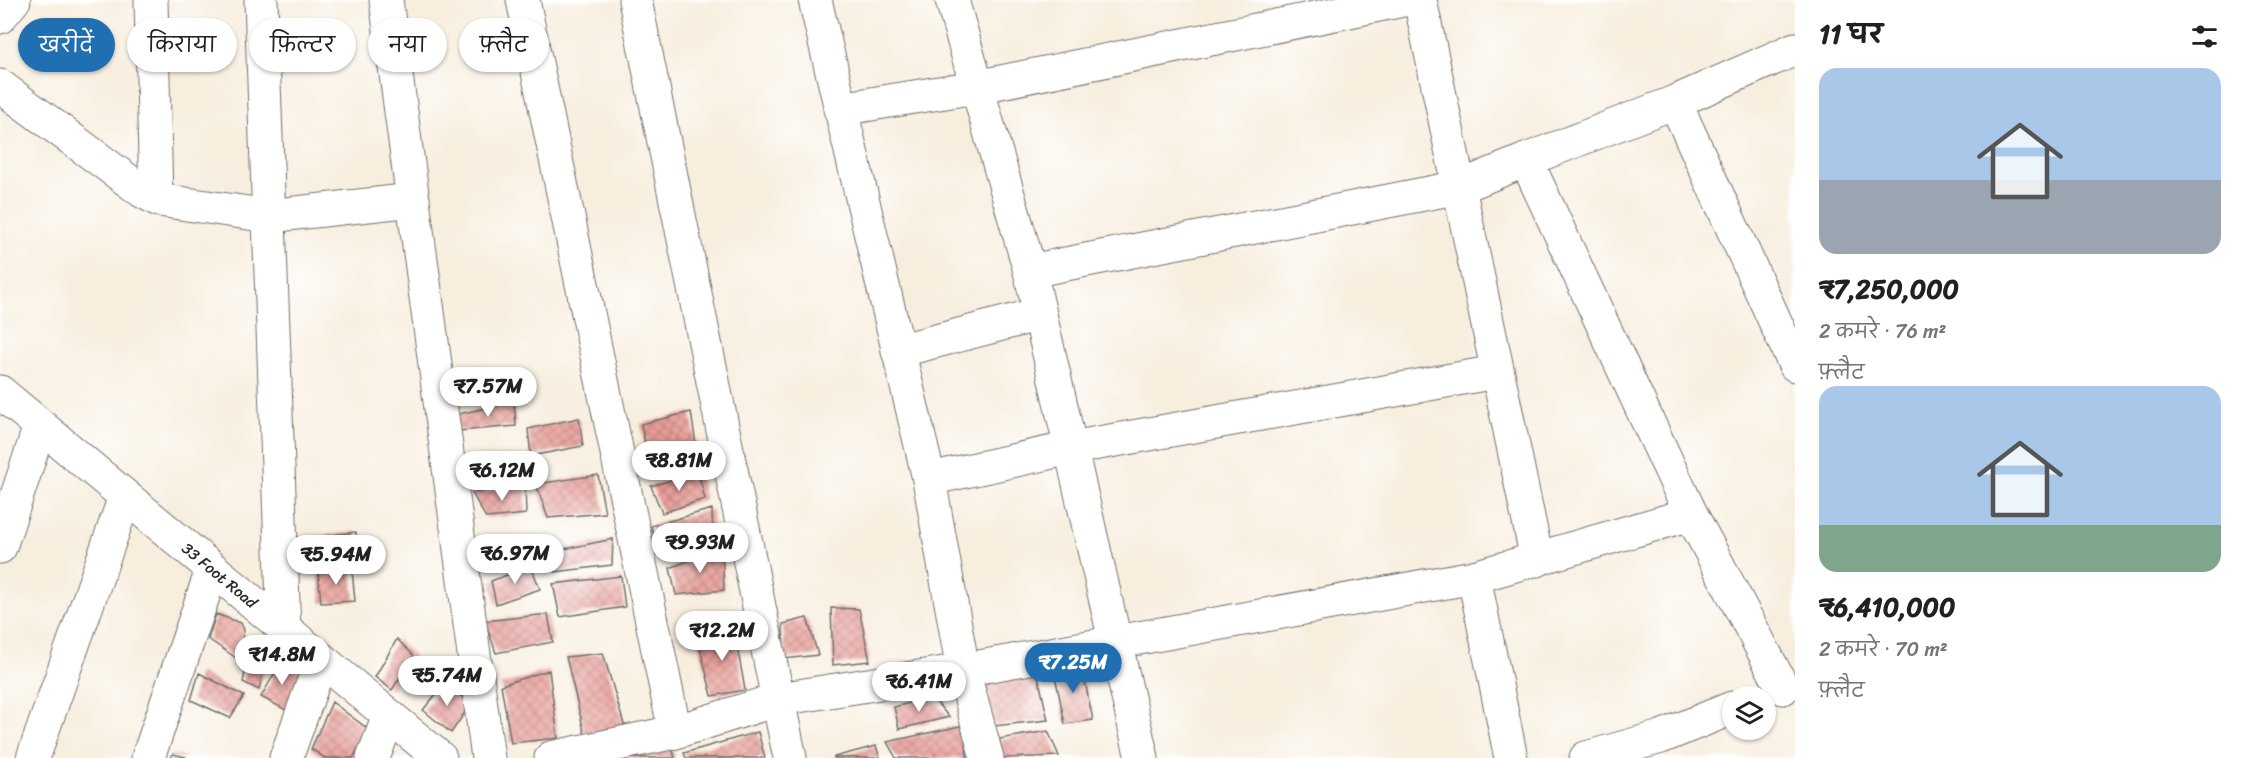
<!DOCTYPE html>
<html lang="hi">
<meta charset="utf-8">
<style>
body{margin:0;font-family:Sriracha,"Playpen Sans Deva",sans-serif;background:#f6f6f6;color:#202124;height:100vh;display:flex;flex-direction:column;font-size:22px;white-space:nowrap}
*{box-sizing:border-box;margin:0}
p{font-size:20px;color:#757577}
.icon{flex:none;width:33px;height:33px;fill:none;stroke:currentColor;stroke-width:2;stroke-linecap:round;stroke-linejoin:round}
.map{position:relative;flex:1;overflow:hidden}
.drawer{display:flex;flex-direction:column;background:#fff;width:450px}
.drawer>*{flex:none}
.banner{position:absolute;left:18px;top:18px;width:570px;height:54px;display:flex;gap:12px}
.tools{position:absolute;left:1722px;top:686px;display:grid;gap:12px}
.tools a{display:grid;place-items:center;width:54px;height:54px;border-radius:50%;background:#fff;box-shadow:0 2px 4px #0004;font-size:30px}
.price{position:absolute;translate:-50% -51px;padding:0 14px;border-radius:21px;background:#fff;color:#222;font-size:20px;line-height:39px;filter:drop-shadow(0 2px 3px #0008)}
.price::after{content:'';position:absolute;left:50%;top:36px;width:18px;height:14px;margin-left:-9px;background:inherit;clip-path:polygon(0 0,100% 0,50% 100%)}
.price.selected{background:#1f6fb2;color:#fff}
ul{padding:0;list-style:none}
li{display:grid;align-content:center;gap:12px;height:318px;padding:0 24px}
li span{display:grid;place-items:center;height:186px;border-radius:18px;color:#555}
li>.icon{margin-inline-start:auto}
span .icon{width:108px;height:108px;fill:#fffc;stroke-width:1}
li b{font-size:26px}
h2{display:flex;justify-content:space-between;align-items:center;height:72px;padding:0 24px;font-size:26px}
.chip{padding:0 21px;border-radius:27px;background:#fff;box-shadow:0 2px 4px #0004;font-size:21px;line-height:54px}
.chip.selected{background:#1f6fb2;color:#fff}
main{display:flex;flex:1;min-height:0}
.map>svg:first-child{display:block}
</style>
<main>
<div class="map">
<svg width="1795" height="758" viewBox="0 0 1795 758">
<defs>
<pattern id="building-cross-hatch" width="8" height="8" patternUnits="userSpaceOnUse" patternTransform="scale(1.5)"><rect width="8" height="8" fill="#e99d98"/><path d="M0 0l8 8M0 8l8-8" fill="none" stroke="#bd807c"/></pattern>
</defs>
<rect width="100%" height="100%" fill="#fff"/>
<filter id="ink" filterUnits="userSpaceOnUse"><feTurbulence type="fractalNoise" baseFrequency=".0167" numOctaves="2"/><feDisplacementMap in="SourceGraphic" scale="12" xChannelSelector="R" yChannelSelector="G"/><feConvolveMatrix kernelMatrix="1 2 1 2 8 2 1 2 1" color-interpolation-filters="sRGB"/></filter>
<filter id="wash" filterUnits="userSpaceOnUse"><feTurbulence type="fractalNoise" baseFrequency=".008" numOctaves="4" result="noise"/><feDisplacementMap in="SourceGraphic" scale="24" xChannelSelector="R" yChannelSelector="G"/><feGaussianBlur stdDeviation="1.35" result="paint"/><feColorMatrix in="noise" values="0 0 0 0 0 0 0 0 0 0 0 0 0 0 0 0 0 1.4 0 .05"/><feComposite in="paint" operator="in"/></filter>
<g filter="url(#wash)">
<rect width="100%" height="100%" fill="#f7eede"/>
<g id="blocks">
<path fill="url(#building-cross-hatch)" d="M514,402L516,426L459,431L454,415Z
M691,412L697,451L648,460L641,424Z
M579,418L583,446L531,456L528,429Z
M698,472L705,499L662,513L651,486Z
M598,475L605,513L548,518L536,484Z
M525,484L526,514L486,518L472,493Z
M712,509L713,538L660,556L651,526Z
M356,532L357,553L314,556L309,538Z
M613,539L612,565L555,572L545,553Z
M527,540L529,557L488,569L478,542Z
M722,547L724,590L676,595L670,568Z
M531,566L540,589L496,604L491,581Z
M352,570L355,601L321,603L318,571Z
M621,576L625,607L560,617L553,584Z
M831,608L859,609L870,661L833,665Z
M216,614L241,623L244,630L238,659L208,639Z
M548,614L553,642L496,653L485,621Z
M807,618L818,655L784,659L783,624Z
M734,628L745,690L712,696L697,636Z
M397,639L414,656L392,690L375,677Z
M252,640L268,648L259,690L243,682Z
M603,653L625,728L585,735L566,657Z
M282,660L302,674L286,710L261,697Z
M1053,666L1082,667L1093,720L1065,724Z
M1036,667L1048,720L994,726L984,684Z
M549,670L558,738L511,743L501,685Z
M199,673L244,696L230,718L191,700Z
M447,681L470,705L451,733L423,710Z
M932,697L949,717L899,729L894,707Z
M332,702L368,729L353,758H325L311,749Z
M965,725L967,758H896L887,742Z
M1048,731L1059,756L1004,758L999,739Z
M758,732L765,758H686L684,753Z
M671,743L675,758H618Z
M876,746L880,758H834V757Z
M173,754L186,757V758H170Z"/>
</g>
</g>
<g filter="url(#ink)">
<use href="#blocks" fill-opacity="0" stroke="#726f6a" stroke-width="1.5"/>
<g fill="none" stroke-linecap="round" stroke-linejoin="round">
<defs>
<g id="minor">
<path d="M151,0L156,198"/>
<path d="M261,0L284,631"/>
<path d="M386,0L488,758"/>
<path d="M523,0L675,732"/>
<path d="M635,0L790,758"/>
<path d="M815,0L929,479L963,670L987,758"/>
<path d="M952,0L1030,271"/>
<path d="M1420,0L1537,560"/>
<path d="M0,17L14,0"/>
<path d="M0,86L142,191L159,200L269,216L413,200"/>
<path d="M1675,102L1795,365"/>
<path d="M840,109L976,87L1403,0"/>
<path d="M898,351L1040,314"/>
<path id="s1" d="M0,392L440,758"/>
<path d="M929,479L1071,448L1496,372"/>
<path d="M0,547L40,426"/>
<path d="M1474,577L1511,758"/>
<path d="M1783,688L1691,514L1526,160L1675,102L1795,49"/>
<path d="M33,758L125,497"/>
<path d="M148,758L212,570"/>
<path d="M286,758L321,661"/>
<path d="M373,758L389,716"/>
<path d="M551,758L675,732L779,699L963,670L1474,577L1691,514"/>
<path d="M1142,758L1030,271L1460,187L1526,160"/>
<path d="M1586,758L1661,737L1732,708"/>
</g>
</defs>
<use href="#minor" stroke="#726f6a" stroke-width="35"/>
<use href="#minor" stroke="#fff" stroke-width="33"/>
</g>
</g>
<g text-anchor="middle" stroke-width="5" stroke-linejoin="round" paint-order="stroke">
<g font-size="16" fill="#2b2b2b" stroke="#fff">
<text dy="6" stroke="none"><textPath href="#s1" startOffset="286">33 Foot Road</textPath></text>
</g>
</g>
</svg>
<div class="tools">
<a><svg class="icon" aria-label="layers" viewBox="0 0 24 24"><path d="M12 4l9 5-9 5-9-5zM3 14l9 5 9-5"/></svg></a>
</div>
<b class="price" style="left:488px;top:418px">₹7.57M</b>
<b class="price" style="left:679px;top:492px">₹8.81M</b>
<b class="price" style="left:502px;top:502px">₹6.12M</b>
<b class="price" style="left:700px;top:574px">₹9.93M</b>
<b class="price" style="left:515px;top:585px">₹6.97M</b>
<b class="price" style="left:336px;top:586px">₹5.94M</b>
<b class="price" style="left:722px;top:662px">₹12.2M</b>
<b class="price" style="left:282px;top:686px">₹14.8M</b>
<b class="price selected" style="left:1073px;top:694px">₹7.25M</b>
<b class="price" style="left:447px;top:707px">₹5.74M</b>
<b class="price" style="left:919px;top:713px">₹6.41M</b>
<div class="banner">
<a class="chip selected">खरीदें</a>
<a class="chip">किराया</a>
<a class="chip">फ़िल्टर</a>
<a class="chip">नया</a>
<a class="chip">फ़्लैट</a>
</div>
</div>
<section class="drawer">
<h2>11 घर<svg class="icon" aria-label="filters" viewBox="0 0 24 24"><path d="M4 7h16M4 17h16"/><circle cx="9" cy="7" r="2"/><circle cx="15" cy="17" r="2"/></svg></h2>
<ul>
<li><span style="background:linear-gradient(#a9c7e8 60%,#9aa5b1 0)"><svg class="icon" aria-label="home" viewBox="0 0 24 24"><path d="M3 11l9-7 9 7M6 9v11h12V9"/></svg></span><div><b>₹7,250,000</b><p>2 कमरे · 76 m²</p><p>फ़्लैट</p></div></li>
<li><span style="background:linear-gradient(#a9c7e8 75%,#7fa58c 0)"><svg class="icon" aria-label="home" viewBox="0 0 24 24"><path d="M3 11l9-7 9 7M6 9v11h12V9"/></svg></span><div><b>₹6,410,000</b><p>2 कमरे · 70 m²</p><p>फ़्लैट</p></div></li>
</ul>
</section>
</main>
